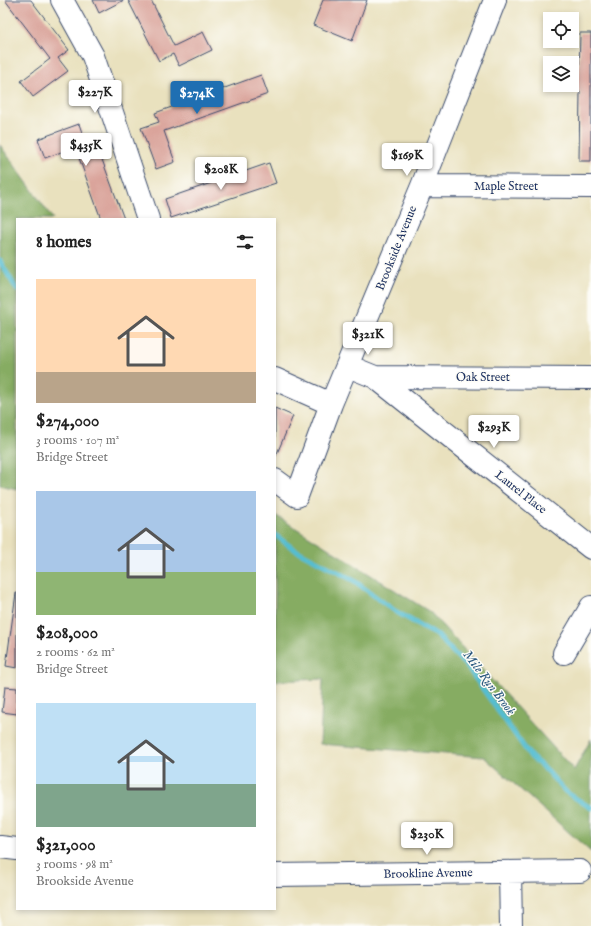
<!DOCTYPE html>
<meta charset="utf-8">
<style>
body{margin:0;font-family:"IM FELL English",serif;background:#f2f2f2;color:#222;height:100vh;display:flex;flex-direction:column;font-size:15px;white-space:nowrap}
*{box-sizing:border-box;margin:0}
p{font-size:13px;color:#767676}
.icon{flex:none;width:22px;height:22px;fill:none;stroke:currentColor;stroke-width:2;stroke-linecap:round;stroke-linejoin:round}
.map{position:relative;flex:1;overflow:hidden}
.drawer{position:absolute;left:16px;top:218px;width:260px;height:692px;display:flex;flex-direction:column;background:#fff;border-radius:0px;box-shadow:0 2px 6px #0003}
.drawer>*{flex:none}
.controls{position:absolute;left:543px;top:12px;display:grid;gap:8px}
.controls a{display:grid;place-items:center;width:36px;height:36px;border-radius:0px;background:#fff;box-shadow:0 2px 6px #0003;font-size:20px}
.price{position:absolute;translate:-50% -34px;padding:0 9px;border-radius:4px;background:#fff;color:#222;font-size:13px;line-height:26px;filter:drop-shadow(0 1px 2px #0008)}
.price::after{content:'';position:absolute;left:50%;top:24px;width:12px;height:9px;margin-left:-6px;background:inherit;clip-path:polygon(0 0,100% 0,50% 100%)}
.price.active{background:#1f6fb2;color:#fff}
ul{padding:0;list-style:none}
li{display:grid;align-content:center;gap:8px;height:212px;padding:0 20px}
li span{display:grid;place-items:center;height:124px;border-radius:0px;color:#555}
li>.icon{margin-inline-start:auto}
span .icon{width:72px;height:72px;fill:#fffc;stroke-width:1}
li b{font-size:17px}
h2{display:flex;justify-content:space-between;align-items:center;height:48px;padding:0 20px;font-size:17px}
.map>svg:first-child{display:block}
</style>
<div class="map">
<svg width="591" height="926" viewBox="0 0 591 926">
<rect width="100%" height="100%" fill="#fdfcf7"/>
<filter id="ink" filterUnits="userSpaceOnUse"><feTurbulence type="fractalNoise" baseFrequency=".025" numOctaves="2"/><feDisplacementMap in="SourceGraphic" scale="8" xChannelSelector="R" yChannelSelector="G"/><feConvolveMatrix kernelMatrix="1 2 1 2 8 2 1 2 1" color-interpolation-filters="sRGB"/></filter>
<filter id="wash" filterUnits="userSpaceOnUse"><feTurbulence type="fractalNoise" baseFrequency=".012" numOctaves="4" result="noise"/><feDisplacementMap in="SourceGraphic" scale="16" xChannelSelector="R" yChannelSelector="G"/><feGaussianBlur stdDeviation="0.9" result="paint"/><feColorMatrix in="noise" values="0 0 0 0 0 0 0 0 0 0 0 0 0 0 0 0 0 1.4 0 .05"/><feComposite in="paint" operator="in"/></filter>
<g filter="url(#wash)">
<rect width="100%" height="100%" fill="#e9e1be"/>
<path fill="#86ac62" stroke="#506e60" d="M0,145L53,219H17V489L0,485Z
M275,515L430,612L574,770L591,739V852L484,757L320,744L323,679L275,681Z"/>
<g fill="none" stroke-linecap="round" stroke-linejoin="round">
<path stroke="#54bdd1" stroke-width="5" d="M0,261L17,290
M275,535L294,549L353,580L395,611L438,636L468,668L531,757L546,770L566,792L591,808"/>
</g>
<g id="blocks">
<path fill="#daa49b" d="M5,0H31L69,50L58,58L68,71L33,97L21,81L50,59Z
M93,0H124L99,13Z
M128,0H151L174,46L203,32L212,50L179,66L173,54L159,61Z
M323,0H367L352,41L313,25Z
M580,33H591V161H579L580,91H562V85H572V76H579Z
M261,75L268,94L164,131L175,162L156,169L141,128L159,122L155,113Z
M79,124L85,141L94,138L124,219H101L75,147L45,158L38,139Z
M269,163L276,183L171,218L165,199Z
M275,408L293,416L275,458Z
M16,593H17V668L6,666Z
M5,687L17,688V714L2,712Z"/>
</g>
</g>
<g filter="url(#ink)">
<use href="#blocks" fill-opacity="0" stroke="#3a4a6c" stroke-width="1"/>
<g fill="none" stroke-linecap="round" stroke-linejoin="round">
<defs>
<path id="minor" d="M62,0L93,56L148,219
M422,186L591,187
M348,366L375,377L591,548
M375,377L591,378
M275,379L331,404
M275,480L297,496L331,404L422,186L495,0
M564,653L591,607
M0,847L17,849
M510,872L511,926
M275,875L580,871"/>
</defs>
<use href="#minor" stroke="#3a4a6c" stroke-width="24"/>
<use href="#minor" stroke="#fff" stroke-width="22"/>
</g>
</g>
<g text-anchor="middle" stroke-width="3" stroke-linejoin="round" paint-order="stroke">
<g font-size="12" fill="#1b2f5e" stroke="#fdfcf7">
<text x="506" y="190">Maple Street</text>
<text transform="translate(396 248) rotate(-68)" y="4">Brookside Avenue</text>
<text x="483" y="381">Oak Street</text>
<text transform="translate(521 492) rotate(38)" y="4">Laurel Place</text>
<text transform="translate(428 873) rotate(-1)" y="4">Brookline Avenue</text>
</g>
<g font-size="13" font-style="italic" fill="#2c5a80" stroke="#fdfcf7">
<text transform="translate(490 682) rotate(53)" y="5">Mile Run Brook</text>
</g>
</g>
</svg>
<div class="controls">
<a><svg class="icon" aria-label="locate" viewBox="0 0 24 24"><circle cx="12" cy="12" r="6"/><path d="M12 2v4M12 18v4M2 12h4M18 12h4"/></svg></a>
<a><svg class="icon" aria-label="layers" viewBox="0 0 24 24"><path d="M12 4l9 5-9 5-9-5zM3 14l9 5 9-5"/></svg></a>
</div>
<b class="price" style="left:95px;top:114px">$227K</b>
<b class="price active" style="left:197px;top:115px">$274K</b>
<b class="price" style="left:86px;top:167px">$435K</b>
<b class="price" style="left:407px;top:177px">$169K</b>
<b class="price" style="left:221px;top:191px">$208K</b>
<b class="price" style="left:368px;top:356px">$321K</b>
<b class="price" style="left:494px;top:449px">$293K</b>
<b class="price" style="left:427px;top:856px">$230K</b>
<section class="drawer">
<h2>8 homes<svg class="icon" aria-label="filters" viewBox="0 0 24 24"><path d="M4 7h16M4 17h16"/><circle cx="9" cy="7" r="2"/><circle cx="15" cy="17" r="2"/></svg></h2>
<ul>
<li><span style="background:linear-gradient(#ffd9b3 75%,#b9a48a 0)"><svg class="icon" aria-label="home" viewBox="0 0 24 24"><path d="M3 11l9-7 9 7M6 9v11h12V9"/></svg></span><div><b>$274,000</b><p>3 rooms · 107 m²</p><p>Bridge Street</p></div></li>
<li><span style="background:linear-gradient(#a9c7e8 65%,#8fb573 0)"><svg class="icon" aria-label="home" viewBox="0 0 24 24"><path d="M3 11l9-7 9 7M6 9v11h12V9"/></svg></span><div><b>$208,000</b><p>2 rooms · 62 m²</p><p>Bridge Street</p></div></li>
<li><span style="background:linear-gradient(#bfe0f5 65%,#7fa58c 0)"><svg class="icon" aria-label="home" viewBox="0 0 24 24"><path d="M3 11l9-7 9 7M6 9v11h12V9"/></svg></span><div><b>$321,000</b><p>3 rooms · 98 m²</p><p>Brookside Avenue</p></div></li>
</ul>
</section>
</div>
